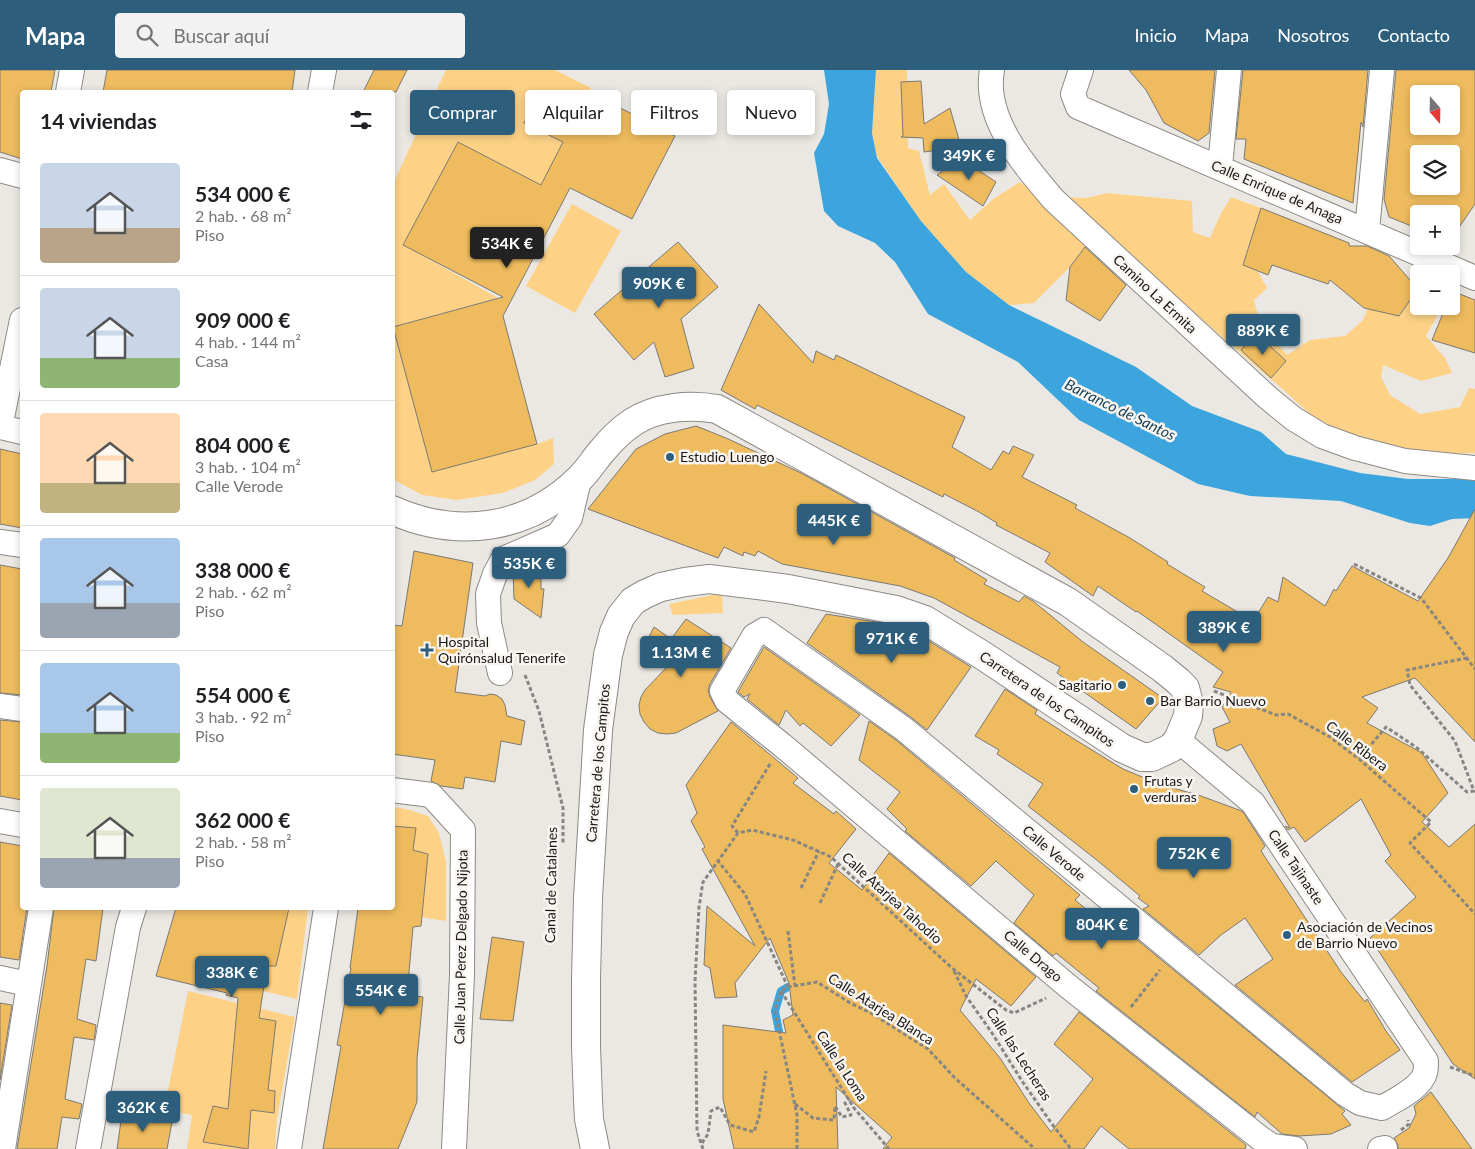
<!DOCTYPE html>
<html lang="es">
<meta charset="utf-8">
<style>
body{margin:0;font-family:Lato,sans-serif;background:#f2f2f2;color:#202124;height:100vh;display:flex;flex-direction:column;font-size:19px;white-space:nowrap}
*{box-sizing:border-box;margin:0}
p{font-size:16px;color:#757577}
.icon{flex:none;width:28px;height:28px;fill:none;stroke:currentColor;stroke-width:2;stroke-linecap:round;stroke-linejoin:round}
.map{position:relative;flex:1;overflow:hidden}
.panel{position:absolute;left:20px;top:20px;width:375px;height:820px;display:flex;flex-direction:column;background:#fff;border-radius:5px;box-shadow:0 2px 8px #0003}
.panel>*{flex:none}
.banner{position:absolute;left:410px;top:20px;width:475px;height:45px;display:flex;gap:10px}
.needle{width:32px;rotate:160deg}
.buttons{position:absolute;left:1410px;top:15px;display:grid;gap:10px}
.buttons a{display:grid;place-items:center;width:50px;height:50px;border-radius:5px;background:#fff;box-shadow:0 2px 8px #0003;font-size:25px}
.price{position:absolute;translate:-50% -42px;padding:0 11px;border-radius:5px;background:#2d5f7c;color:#fff;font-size:16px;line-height:32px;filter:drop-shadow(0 1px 2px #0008)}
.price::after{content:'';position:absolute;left:50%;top:30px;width:15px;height:11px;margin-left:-8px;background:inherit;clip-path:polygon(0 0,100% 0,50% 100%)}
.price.selected{background:#222;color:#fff}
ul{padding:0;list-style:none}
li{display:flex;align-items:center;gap:15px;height:125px;padding:0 20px}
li+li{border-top:1px solid #e0e0e0}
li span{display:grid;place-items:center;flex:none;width:140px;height:100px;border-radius:5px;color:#555}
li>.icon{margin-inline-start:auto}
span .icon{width:60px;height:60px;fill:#fffc;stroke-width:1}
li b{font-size:21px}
h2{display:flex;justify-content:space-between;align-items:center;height:60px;padding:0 20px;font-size:21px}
.chip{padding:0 18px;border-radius:5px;background:#fff;box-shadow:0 2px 8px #0003;font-size:18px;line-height:45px}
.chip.selected{background:#2d5f7c;color:#fff}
header{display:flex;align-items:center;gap:30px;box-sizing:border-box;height:70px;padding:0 25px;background:#2d5f7c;color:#fff}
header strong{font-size:24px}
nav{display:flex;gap:28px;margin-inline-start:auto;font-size:18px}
.search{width:350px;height:45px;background:#f2f2f2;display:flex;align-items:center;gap:12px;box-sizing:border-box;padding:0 18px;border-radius:5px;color:#757577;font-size:19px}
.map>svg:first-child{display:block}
</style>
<header>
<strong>Mapa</strong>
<div class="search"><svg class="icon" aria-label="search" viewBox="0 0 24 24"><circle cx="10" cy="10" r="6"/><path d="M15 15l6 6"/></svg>Buscar aquí</div>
<nav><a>Inicio</a><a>Mapa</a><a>Nosotros</a><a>Contacto</a></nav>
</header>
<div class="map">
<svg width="1475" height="1079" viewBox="0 0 1475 1079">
<rect width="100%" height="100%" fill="#ebe8e3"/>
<path fill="#fdd287" d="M446,0H555L591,18L541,115L458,72L404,175L498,228L393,257L432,402L537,374L553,368L554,394L535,410L503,423L457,430L422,425L393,409V114Z
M876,0H907L908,78L919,81L930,125L944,114L970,150L993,129L1020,112L1039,126L1087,128L1107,123L1192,131L1193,162L1210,168L1220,145L1231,127L1261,138L1243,194L1257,200L1267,218L1254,230L1260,254L1287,285L1310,270L1345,266L1363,250L1368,238L1400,246L1418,219L1413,213L1419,207V236L1442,237L1426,266L1445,288L1452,303L1421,311L1383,295L1381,307L1390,325L1420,344L1460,337L1469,318L1475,319V383L1421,384L1341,361L1311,345L1279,316L1141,197L1088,174L1070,197L1034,233L1009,235L966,202L921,151L876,85L872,63Z
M572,134L621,161L575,243L526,216Z
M722,523L723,543L673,545L669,534Z
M393,737L406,739L428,746L439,763L446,792V851L400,844L393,834Z
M283,838H308L297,929L263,921Z
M188,921L295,947L277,1049L275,1079H187L192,1045L164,1040Z"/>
<path fill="#3ca5dd" d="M824,0H876L872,63L877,88L921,151L966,202L1009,235L1136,297L1192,336L1261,362L1286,384L1360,403L1408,409H1462L1475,411V448L1452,449L1430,456L1410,453L1341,431L1250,426L1198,414L1079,350L1018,292L928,244L895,192L875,173L838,156L824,141L814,83L824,64L829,34Z"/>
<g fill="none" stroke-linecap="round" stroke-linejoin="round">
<path stroke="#3ca5dd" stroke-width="8" d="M781,971L775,941L781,921L788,917L800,915"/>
</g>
<path fill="#eebb5e" stroke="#7c7974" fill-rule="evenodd" d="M0,0H55L51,22H22V89L0,82Z
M107,0H295L292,22H103Z
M374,0H407L396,22H363Z
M1129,0H1215L1209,63L1198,71L1164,53L1146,20Z
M1243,0H1368L1363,57L1361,52L1353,133L1244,89L1246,69H1236Z
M1396,0H1475V134L1451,169V144H1419V159L1389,147L1384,129ZM1419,24H1451V56H1419ZM1419,84H1451V116H1419Z
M921,11L924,54L950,38L961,77L924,82L923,68L901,67L903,66L901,12Z
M589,22L675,66L632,149L570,118L503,246L537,374L432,402L393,257L503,227L403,175L458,72L541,115L563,72L524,53L536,29L575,48Z
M960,88L996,112L983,136L937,105Z
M1261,138L1349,173V176H1367L1389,186L1418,219L1399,246L1364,238L1330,210L1328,214L1272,195L1268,205L1243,195Z
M678,172L718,217L681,249L694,298L665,307L654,272L634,290L594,244Z
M1085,177L1126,215L1100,251L1066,230L1070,197Z
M1452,221L1475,230V283L1432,270L1446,236H1451Z
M759,234L813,293L816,281L834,290L836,285L965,347L952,377L991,400L1003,381L1009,384L1013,376L1034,385L1022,407L1077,435L1075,438L1130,468L1168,492L1167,494L1205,517L1202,521L1253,551L1268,527L1278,532L1283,507L1325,536L1334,519L1336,521L1352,496L1418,531L1448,488L1475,439V672L1415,608L1362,627L1378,638L1367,653L1422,683L1448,723L1422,752L1449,777L1475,754V1009L1453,994L1370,868L1416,827L1385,791L1391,785L1361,729L1305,772L1294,757L1288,760L1285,756L1290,758L1241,674L1227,681L1217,676L1213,659L1230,652L1222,637L1231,622L1213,617L1223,602L1137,541L1136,542L1098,516L1093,526L1045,492L1050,483L996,455L997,453L979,442L944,424L943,427L757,335L755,339L721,320Z
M1256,263L1286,291L1271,308L1241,280Z
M696,356L726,368L801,403L955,488L954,490L987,510L984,514L1019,532L1024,526L1033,531L1083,572L1163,628L1136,659L1057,603L1060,597L934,528L900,516L782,494L758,481L755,486L744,482L743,486L724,477L718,488L588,439L636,379L665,364Z
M0,379L22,384V458L0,454Z
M414,481L473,493L455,622L485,626L490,624L496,625L502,629L505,635L507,646L525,651L521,675L501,671L495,712L465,707L463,719L441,716L431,711L435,690L392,684V555L402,556Z
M0,495L22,499V625L0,623Z
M523,495L541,504V519H544L541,548L514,529L513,500Z
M826,544L882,553L919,565L971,597L927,660L912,648L807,573Z
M686,549L731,578L710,614L708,620L710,627L718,641L676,663L667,664L658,663L650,659L644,652L640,644L639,635L641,627L645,620L667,597L641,583L654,557L671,569Z
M764,577L860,645L831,676L803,653L800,656L786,640L779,655L747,629L750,624L744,627L738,622Z
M1005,619L1037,640L1035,644L1074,669L1123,699L1159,714L1201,726L1239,740L1243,742L1265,776L1261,781L1341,902L1365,932L1367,929L1386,961L1400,980L1352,1012L1235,915L1273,889L1245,848L1221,865L1199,885L1143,839L1149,836L1138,828L1140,826L1098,791L1028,736L1043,714L997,684L999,680L975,666Z
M0,650L22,652V730L0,726Z
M869,651L896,670L1080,825L1075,830L1111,860L1119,855L1345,1041L1342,1044L1351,1055L1331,1064L1299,1066L1282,1064L1257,1042L1255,1047L1096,921L1099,918L1056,883L1053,886L1014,853L1034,825L996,791L971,816L905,761L907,759L887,739L900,722L859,690Z
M731,652L798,708L793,713L834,744L836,741L856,759L829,793L862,820L889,783L1036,907L1011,936L976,909L960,940L1000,988L1029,1033L1051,1062L1093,1009L1054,974L1079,942L1246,1075L1245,1079H1129L1101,1056L1084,1079H883L892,1067L836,1017L838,1079H734L723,1029V955L786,963L783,950L793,945L789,913L770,868L735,913L737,927L715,928L710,898L704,895L707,836L755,876L702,779L705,777L691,751L697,743L686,715Z
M392,756L416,758L413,780L428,784L421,856L413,857L407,925L423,927L417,989V1032L398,1079H323L341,976L337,975L351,898H350L358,838H392Z
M0,772L22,776V838H27L19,890L0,887Z
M54,838H103L96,891L86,889L77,949L96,955L94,970L74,967L65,1029L82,1034L79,1049L62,1047L57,1079H17L47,896Z
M176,838H289L276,896H267L259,948L276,951L268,1020L275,1021L274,1043L251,1040L248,1079L203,1072L213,1036L228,1039L238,928L226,925L227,923L156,906Z
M492,867L524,872L513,951L480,949Z
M0,933L12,935L0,1010Z
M1431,1022L1472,1079H1398V1075L1394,1068L1409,1058L1416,1044L1414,1036Z
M122,1044L172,1052L167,1079H117Z"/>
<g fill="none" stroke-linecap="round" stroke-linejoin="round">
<defs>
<path id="minor" d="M992,0C983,49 1025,96 1054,130L1267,327L1294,349L1322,366L1355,378L1405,391L1475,398
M1081,0L1073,24L1078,37L1475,208
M68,22L72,0
M320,22L324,0
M1220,97L1229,0
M0,100L22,106
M1367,161L1382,0
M0,357L22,250
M0,357L22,362
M0,472L22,475
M500,603L489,553L488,524L495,504L503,489L558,465L570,448L579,410
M0,636L22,639
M1178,670L1253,733L1426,991C1426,995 1426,1000 1425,1003C1421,1018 1395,1030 1382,1038L1360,1033L1345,1024L904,659L764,560L754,566L722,621L727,631L782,675L1069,917L1260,1068L1272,1076L1295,1079
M392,720L431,725L463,760L462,905L454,1079
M0,751L22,755
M0,908L28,914
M3,1079L41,838
M88,1079L128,857L134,838
M289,1079L326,838
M1380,1079L1385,1078"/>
<path id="major" d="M392,440C457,469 527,460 578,410C587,402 594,390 602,381C611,370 621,360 633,352C656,337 689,334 717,339L1068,532L1162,598L1178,611L1185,618L1189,633L1188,646L1178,670L1171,678L1152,687H1142L1122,678L982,585L925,550L896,540L788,519L709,509L685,512L661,517L645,524L633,531L621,546L614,562L608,585L598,660L588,828L586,910V977L588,1029L589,1049L595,1079"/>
</defs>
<use href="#minor" stroke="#8d8a85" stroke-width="26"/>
<use href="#major" stroke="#8d8a85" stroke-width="30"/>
<path stroke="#888683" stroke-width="3" stroke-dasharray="4 2.5" stroke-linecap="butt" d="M1354,494L1421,528L1475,599
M525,605L539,641L563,738V773
M1214,621L1276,645L1288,644L1330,667L1359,689L1431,752L1410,773L1475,844
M1359,689L1386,657L1416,677L1467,722L1474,721L1455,671L1410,615L1407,600L1467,588
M738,763L732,756L770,694
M717,790L745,824L788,917
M801,818L819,781
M820,833L838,794
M788,861L795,916
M954,901L966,926L992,963L1022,1011L1052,1054L1071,1079
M781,921L854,1038L889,1079
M1131,937L1160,900
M1450,997L1475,1006
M795,1034L813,1048L834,1050L835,1036L842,1047L851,1045L845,1033L849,1029
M1401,1060L1409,1054L1408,1050
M702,1073L708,1064L711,1041L720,1037L730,1055L754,1062L759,1047L766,1001
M703,1079L697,1061L695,911L699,837L703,812L738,763L752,760L793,770L831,787L952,898L1006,940L1014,943L1046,928
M797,1079V1045L775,941L781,921L788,917L817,912L852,934L871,943L928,979L955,1008L1035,1079"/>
<use href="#minor" stroke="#fff" stroke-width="24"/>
<use href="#major" stroke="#fff" stroke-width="28"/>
</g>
<g fill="#2d5f7c" stroke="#f9f5f0" stroke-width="2">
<circle cx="670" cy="387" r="5"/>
<path d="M424.5 572.5h5v5h5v5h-5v5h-5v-5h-5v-5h5z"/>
<circle cx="1122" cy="615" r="5"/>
<circle cx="1150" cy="631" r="5"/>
<circle cx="1134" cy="719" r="5"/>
<circle cx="1287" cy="865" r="5"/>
</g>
<g text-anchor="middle" stroke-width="5" stroke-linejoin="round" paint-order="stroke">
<g font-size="14" fill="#1a1918" stroke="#f9f5f0">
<text transform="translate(1277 122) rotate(23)" y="5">Calle Enrique de Anaga</text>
<text transform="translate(1155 224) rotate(43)" y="5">Camino La Ermita</text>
<text transform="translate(1047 629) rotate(34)" y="5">Carretera de los Campitos</text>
<text transform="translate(1357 676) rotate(37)" y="5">Calle Ribera</text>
<text transform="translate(598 693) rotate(-85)" y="5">Carretera de los Campitos</text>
<text transform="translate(1054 783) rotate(40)" y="5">Calle Verode</text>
<text transform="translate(1296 797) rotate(56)" y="5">Calle Tajinaste</text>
<text transform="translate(551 815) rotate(-89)" y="5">Canal de Catalanes</text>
<text transform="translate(892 828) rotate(42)" y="5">Calle Atarjea Tahodio</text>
<text transform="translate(461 877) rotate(-89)" y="5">Calle Juan Perez Delgado Nijota</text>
<text transform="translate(1033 886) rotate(40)" y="5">Calle Drago</text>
<text transform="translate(881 939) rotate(32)" y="5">Calle Atarjea Blanca</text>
<text transform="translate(1019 984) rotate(57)" y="5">Calle las Lecheras</text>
<text transform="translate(842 996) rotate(57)" y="5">Calle la Loma</text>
</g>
<g font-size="14" fill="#1a1918" stroke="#f9f5f0" text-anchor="start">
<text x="680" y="392">Estudio Luengo</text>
<text x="438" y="577">Hospital<tspan x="438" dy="16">Quirónsalud Tenerife</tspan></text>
<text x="1112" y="620" text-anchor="end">Sagitario</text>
<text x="1160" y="636">Bar Barrio Nuevo</text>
<text x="1144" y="716">Frutas y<tspan x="1144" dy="16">verduras</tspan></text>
<text x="1297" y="862">Asociación de Vecinos<tspan x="1297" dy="16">de Barrio Nuevo</tspan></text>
</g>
<g font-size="15" font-style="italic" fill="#113d55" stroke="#f9f5f0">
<text transform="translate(1120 340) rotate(26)" y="5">Barranco de Santos</text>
</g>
</g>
</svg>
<div class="buttons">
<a><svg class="needle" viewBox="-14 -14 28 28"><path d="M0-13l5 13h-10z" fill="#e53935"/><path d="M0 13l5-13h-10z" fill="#757577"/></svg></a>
<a><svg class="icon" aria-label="layers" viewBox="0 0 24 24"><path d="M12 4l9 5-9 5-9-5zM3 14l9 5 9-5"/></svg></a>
<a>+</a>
<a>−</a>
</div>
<b class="price" style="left:969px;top:111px">349K €</b>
<b class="price selected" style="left:507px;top:199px">534K €</b>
<b class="price" style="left:659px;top:239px">909K €</b>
<b class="price" style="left:1263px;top:286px">889K €</b>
<b class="price" style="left:834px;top:476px">445K €</b>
<b class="price" style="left:529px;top:519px">535K €</b>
<b class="price" style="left:1224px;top:583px">389K €</b>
<b class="price" style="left:892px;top:594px">971K €</b>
<b class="price" style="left:681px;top:608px">1.13M €</b>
<b class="price" style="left:1194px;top:809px">752K €</b>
<b class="price" style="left:1102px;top:880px">804K €</b>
<b class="price" style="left:232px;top:928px">338K €</b>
<b class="price" style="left:381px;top:946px">554K €</b>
<b class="price" style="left:143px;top:1063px">362K €</b>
<div class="banner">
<a class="chip selected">Comprar</a>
<a class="chip">Alquilar</a>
<a class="chip">Filtros</a>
<a class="chip">Nuevo</a>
</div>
<section class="panel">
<h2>14 viviendas<svg class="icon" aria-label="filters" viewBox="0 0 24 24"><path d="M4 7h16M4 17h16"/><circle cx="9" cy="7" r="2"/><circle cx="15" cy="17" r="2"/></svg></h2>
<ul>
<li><span style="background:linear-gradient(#c9d6e8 65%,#b9a48a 0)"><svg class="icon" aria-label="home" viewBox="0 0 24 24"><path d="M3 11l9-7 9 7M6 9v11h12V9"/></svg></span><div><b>534 000 €</b><p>2 hab. · 68 m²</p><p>Piso</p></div></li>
<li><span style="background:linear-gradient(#c9d6e8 70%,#8fb573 0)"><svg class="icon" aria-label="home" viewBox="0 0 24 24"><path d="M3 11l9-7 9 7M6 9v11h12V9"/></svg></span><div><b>909 000 €</b><p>4 hab. · 144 m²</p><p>Casa</p></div></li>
<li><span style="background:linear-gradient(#ffd9b3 70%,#c2b280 0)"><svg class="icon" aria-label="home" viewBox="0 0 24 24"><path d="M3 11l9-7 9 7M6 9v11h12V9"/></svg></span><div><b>804 000 €</b><p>3 hab. · 104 m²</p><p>Calle Verode</p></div></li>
<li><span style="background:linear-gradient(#a9c7e8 65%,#9aa5b1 0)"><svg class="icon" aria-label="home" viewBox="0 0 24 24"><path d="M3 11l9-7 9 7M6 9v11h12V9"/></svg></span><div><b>338 000 €</b><p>2 hab. · 62 m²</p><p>Piso</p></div></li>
<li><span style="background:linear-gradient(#a9c7e8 70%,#8fb573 0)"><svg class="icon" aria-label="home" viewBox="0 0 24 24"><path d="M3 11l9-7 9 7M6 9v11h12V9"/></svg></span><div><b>554 000 €</b><p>3 hab. · 92 m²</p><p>Piso</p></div></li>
<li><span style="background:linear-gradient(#dfe7d0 70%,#9aa5b1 0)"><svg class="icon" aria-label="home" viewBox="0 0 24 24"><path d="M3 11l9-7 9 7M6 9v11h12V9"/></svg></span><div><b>362 000 €</b><p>2 hab. · 58 m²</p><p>Piso</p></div></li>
</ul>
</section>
</div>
